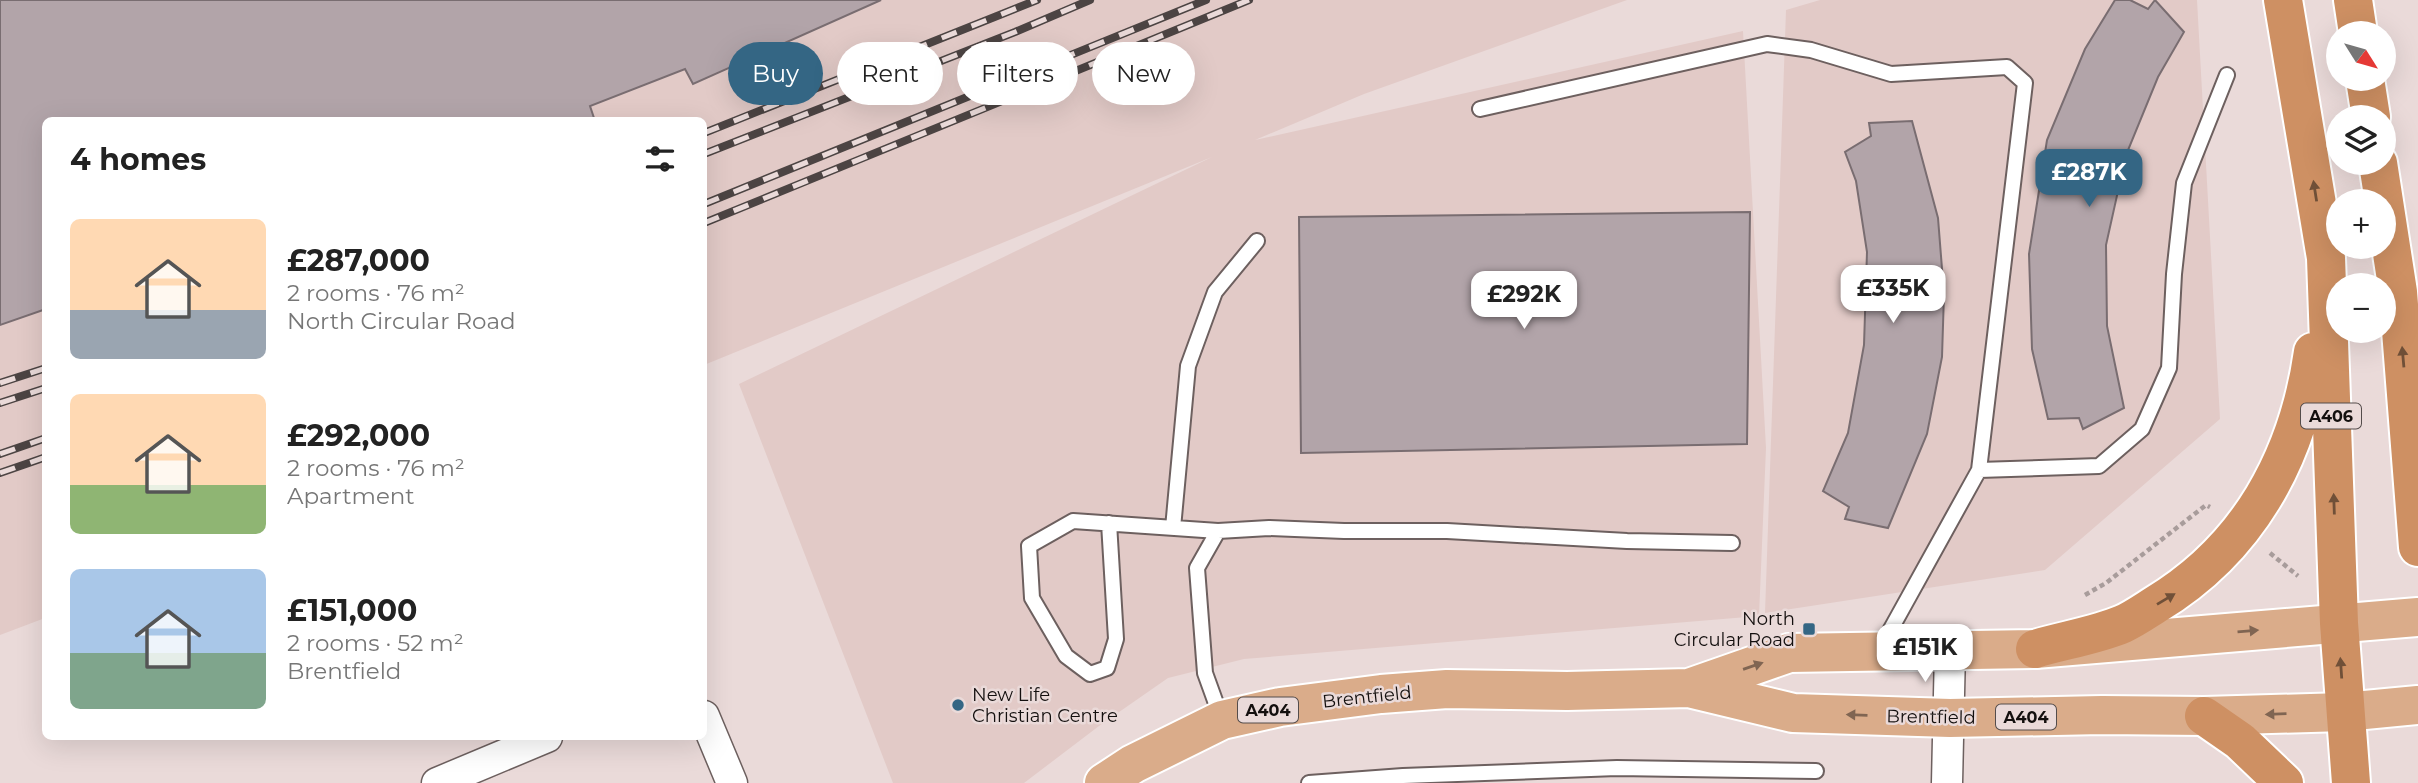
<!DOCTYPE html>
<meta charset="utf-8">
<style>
body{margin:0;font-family:Montserrat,sans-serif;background:#f2f2f2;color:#222;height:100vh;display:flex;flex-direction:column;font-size:26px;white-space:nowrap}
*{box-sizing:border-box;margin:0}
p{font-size:23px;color:#767676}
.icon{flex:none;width:38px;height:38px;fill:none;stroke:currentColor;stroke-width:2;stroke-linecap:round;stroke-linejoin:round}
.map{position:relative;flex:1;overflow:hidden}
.side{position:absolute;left:42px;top:117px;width:665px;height:623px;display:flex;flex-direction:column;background:#fff;border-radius:10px;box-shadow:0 7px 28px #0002}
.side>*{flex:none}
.top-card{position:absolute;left:728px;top:42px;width:665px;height:63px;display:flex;gap:14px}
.needle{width:46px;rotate:127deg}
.buttons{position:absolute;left:2326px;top:21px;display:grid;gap:14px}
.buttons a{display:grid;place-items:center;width:70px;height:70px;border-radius:50%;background:#fff;box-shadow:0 7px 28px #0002;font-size:35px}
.price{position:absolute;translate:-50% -60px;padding:0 16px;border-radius:14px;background:#fff;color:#222;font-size:23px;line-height:46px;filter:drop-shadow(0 2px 4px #0008)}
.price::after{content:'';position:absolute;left:50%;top:42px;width:21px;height:16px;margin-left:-10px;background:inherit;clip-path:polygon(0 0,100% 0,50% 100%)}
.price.active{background:#346684;color:#fff}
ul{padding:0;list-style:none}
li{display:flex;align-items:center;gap:21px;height:175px;padding:0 28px}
li span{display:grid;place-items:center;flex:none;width:196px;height:140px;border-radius:10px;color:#555}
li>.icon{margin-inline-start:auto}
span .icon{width:84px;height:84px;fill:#fffc;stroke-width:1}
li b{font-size:30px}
h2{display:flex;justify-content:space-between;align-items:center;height:84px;padding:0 28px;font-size:30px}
.tag{padding:0 24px;border-radius:32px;background:#fff;box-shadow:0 7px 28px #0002;font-size:24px;line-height:63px}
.tag.active{background:#346684;color:#fff}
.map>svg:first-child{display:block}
</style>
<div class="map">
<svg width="2418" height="783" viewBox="0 0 2418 783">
<rect width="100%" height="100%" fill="#eadad9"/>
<path fill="#e2cac7" d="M0,0H1627L1364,94L1255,140L1743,31L1766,448L1759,616L1244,659L1168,678L1099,726L1024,783H893L739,384L1212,157L704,365V121H46L45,618L0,635Z
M1820,0H2197L2220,419L2045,570L1765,613L1786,10Z"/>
<path fill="#b2a4a9" stroke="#796d71" stroke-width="2" d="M0,0H881L693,84L685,69L590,106L595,121H46V309L0,325Z
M2115,0H2130L2148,9L2155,0L2184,32L2158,77L2126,155L2106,245L2107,326L2124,408L2083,429L2079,418L2048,419L2032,349L2029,254L2047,140L2085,49Z
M1912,121L1938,218L1944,294L1942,357L1927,434L1888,528L1845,519L1849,507L1823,491L1848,433L1864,345L1867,252L1856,181L1845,152L1871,136L1869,123Z
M1750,212L1747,444L1301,453L1299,217Z"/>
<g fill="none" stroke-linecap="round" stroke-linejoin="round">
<defs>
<path id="service" d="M1480,109L1767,44L1811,50L1891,74L2007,67L2025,83L1979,470L1881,647
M1979,470L2099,466L2142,429L2169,368L2174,274L2184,183L2227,75
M1109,523L1116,639L1107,668L1090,674L1066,656L1032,598L1029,546L1073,521L1218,531
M1173,528L1188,366L1215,292L1257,241
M1222,720L1205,673L1197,568L1218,531L1269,528L1344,531H1447L1627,541L1732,543
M1309,783L1403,776L1617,768L1816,771"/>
<path id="minor" d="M704,716L732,783
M437,783L547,737
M1947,783L1950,650"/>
<path id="primary" d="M1689,688L1789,653L2035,649L2418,617
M1104,783L1133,764L1222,720L1280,707L1381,694L1447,689L1567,691L1689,688L1793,713L1950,718L2102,715L2204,716L2344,712L2418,705"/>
<path id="trunk" d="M2283,0L2326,258L2339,623L2351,783
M2353,0L2358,33
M2365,79L2371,117
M2378,163L2398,292L2418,547
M2035,649C2061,641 2098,635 2123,624C2134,619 2144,612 2155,605C2248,549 2298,458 2313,352
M2204,716L2240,741L2284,783"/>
</defs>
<use href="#service" stroke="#6d605f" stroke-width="18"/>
<use href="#minor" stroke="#6d605f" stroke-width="33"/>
<use href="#primary" stroke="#fff" stroke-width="42"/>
<use href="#trunk" stroke="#fff" stroke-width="42"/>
<path stroke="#a89c9b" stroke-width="4.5" stroke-dasharray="5 3.5" stroke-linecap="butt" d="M2270,553L2298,576
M2085,595L2106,583L2206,505L2210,507"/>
<use href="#service" stroke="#fff" stroke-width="14"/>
<use href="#minor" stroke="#fff" stroke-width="30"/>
<use href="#primary" stroke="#daac8a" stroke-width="38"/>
<use href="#trunk" stroke="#ce9063" stroke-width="38"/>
<defs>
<path id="rail" d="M704,133L1037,0
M704,154L1015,32L1090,0
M704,204L1206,0
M704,223L1249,0
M0,383L46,368
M0,403L46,388
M0,454L46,438
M0,473L46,457"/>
</defs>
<use href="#rail" stroke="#4c4443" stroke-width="8"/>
<use href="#rail" stroke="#eadad9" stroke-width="5" stroke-dasharray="16" stroke-linecap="butt"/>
</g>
<defs><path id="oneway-solid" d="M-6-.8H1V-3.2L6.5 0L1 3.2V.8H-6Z" transform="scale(1.75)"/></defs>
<g fill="#705038">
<use href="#oneway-solid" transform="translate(2315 191) rotate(-99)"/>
<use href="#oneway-solid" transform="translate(2403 357) rotate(-95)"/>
<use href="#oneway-solid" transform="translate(2334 504) rotate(-92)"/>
<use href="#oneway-solid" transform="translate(2166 599) rotate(-31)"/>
<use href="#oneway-solid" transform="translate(2341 668) rotate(-94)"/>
</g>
<g fill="#806552">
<use href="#oneway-solid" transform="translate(2248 631) rotate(-5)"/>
<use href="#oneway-solid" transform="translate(1753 666) rotate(-19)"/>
<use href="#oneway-solid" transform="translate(2276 714) rotate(178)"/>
<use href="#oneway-solid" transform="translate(1857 715) rotate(-178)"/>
</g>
<g fill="#346684" stroke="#eadad9" stroke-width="2.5">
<rect x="1802" y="622" width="14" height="14" rx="3.5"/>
<circle cx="958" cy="705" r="7"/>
</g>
<g text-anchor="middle" stroke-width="5" stroke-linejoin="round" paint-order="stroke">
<g fill="#eadad9" stroke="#544c4b" stroke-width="2">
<rect x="2301" y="403.5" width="60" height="25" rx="5"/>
<rect x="1238" y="697.5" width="60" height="25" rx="5"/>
<rect x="1996" y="704.5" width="60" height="25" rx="5"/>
</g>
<g font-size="16" font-weight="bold" fill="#130f0e">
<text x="2331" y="422">A406</text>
<text x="1268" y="716">A404</text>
<text x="2026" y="723">A404</text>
</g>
<g font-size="18" fill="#130f0e" stroke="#eadad9" text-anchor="end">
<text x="1795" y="625">North<tspan x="1795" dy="21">Circular Road</tspan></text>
<text x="972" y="701" text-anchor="start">New Life<tspan x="972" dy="21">Christian Centre</tspan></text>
</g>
<g font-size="18" fill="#130f0e" stroke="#eadad9">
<text transform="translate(1367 697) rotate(-6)" y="6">Brentfield</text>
<text transform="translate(1931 717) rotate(1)" y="6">Brentfield</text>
</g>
</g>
</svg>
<div class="buttons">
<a><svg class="needle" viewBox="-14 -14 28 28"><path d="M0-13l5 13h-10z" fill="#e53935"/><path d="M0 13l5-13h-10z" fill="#767676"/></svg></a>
<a><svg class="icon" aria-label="layers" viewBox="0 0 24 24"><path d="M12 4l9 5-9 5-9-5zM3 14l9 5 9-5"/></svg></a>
<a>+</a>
<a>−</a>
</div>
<b class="price active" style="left:2089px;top:209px">£287K</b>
<b class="price" style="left:1893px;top:325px">£335K</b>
<b class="price" style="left:1524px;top:331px">£292K</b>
<b class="price" style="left:1925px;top:684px">£151K</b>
<div class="top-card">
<a class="tag active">Buy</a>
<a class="tag">Rent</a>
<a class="tag">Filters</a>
<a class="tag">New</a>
</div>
<section class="side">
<h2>4 homes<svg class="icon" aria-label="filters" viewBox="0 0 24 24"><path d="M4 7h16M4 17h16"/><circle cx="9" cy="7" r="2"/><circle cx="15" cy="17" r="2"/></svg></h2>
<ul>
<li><span style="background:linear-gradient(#ffd9b3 65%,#9aa5b1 0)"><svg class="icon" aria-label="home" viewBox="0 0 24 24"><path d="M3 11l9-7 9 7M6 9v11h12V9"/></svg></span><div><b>£287,000</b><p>2 rooms · 76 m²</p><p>North Circular Road</p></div></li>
<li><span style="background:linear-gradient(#ffd9b3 65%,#8fb573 0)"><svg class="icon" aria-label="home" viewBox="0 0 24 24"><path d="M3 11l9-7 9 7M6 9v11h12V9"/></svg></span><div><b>£292,000</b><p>2 rooms · 76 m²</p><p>Apartment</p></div></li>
<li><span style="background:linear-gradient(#a9c7e8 60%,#7fa58c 0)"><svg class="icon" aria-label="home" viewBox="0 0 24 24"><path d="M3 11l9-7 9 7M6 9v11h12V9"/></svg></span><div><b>£151,000</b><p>2 rooms · 52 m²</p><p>Brentfield</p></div></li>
</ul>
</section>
</div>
